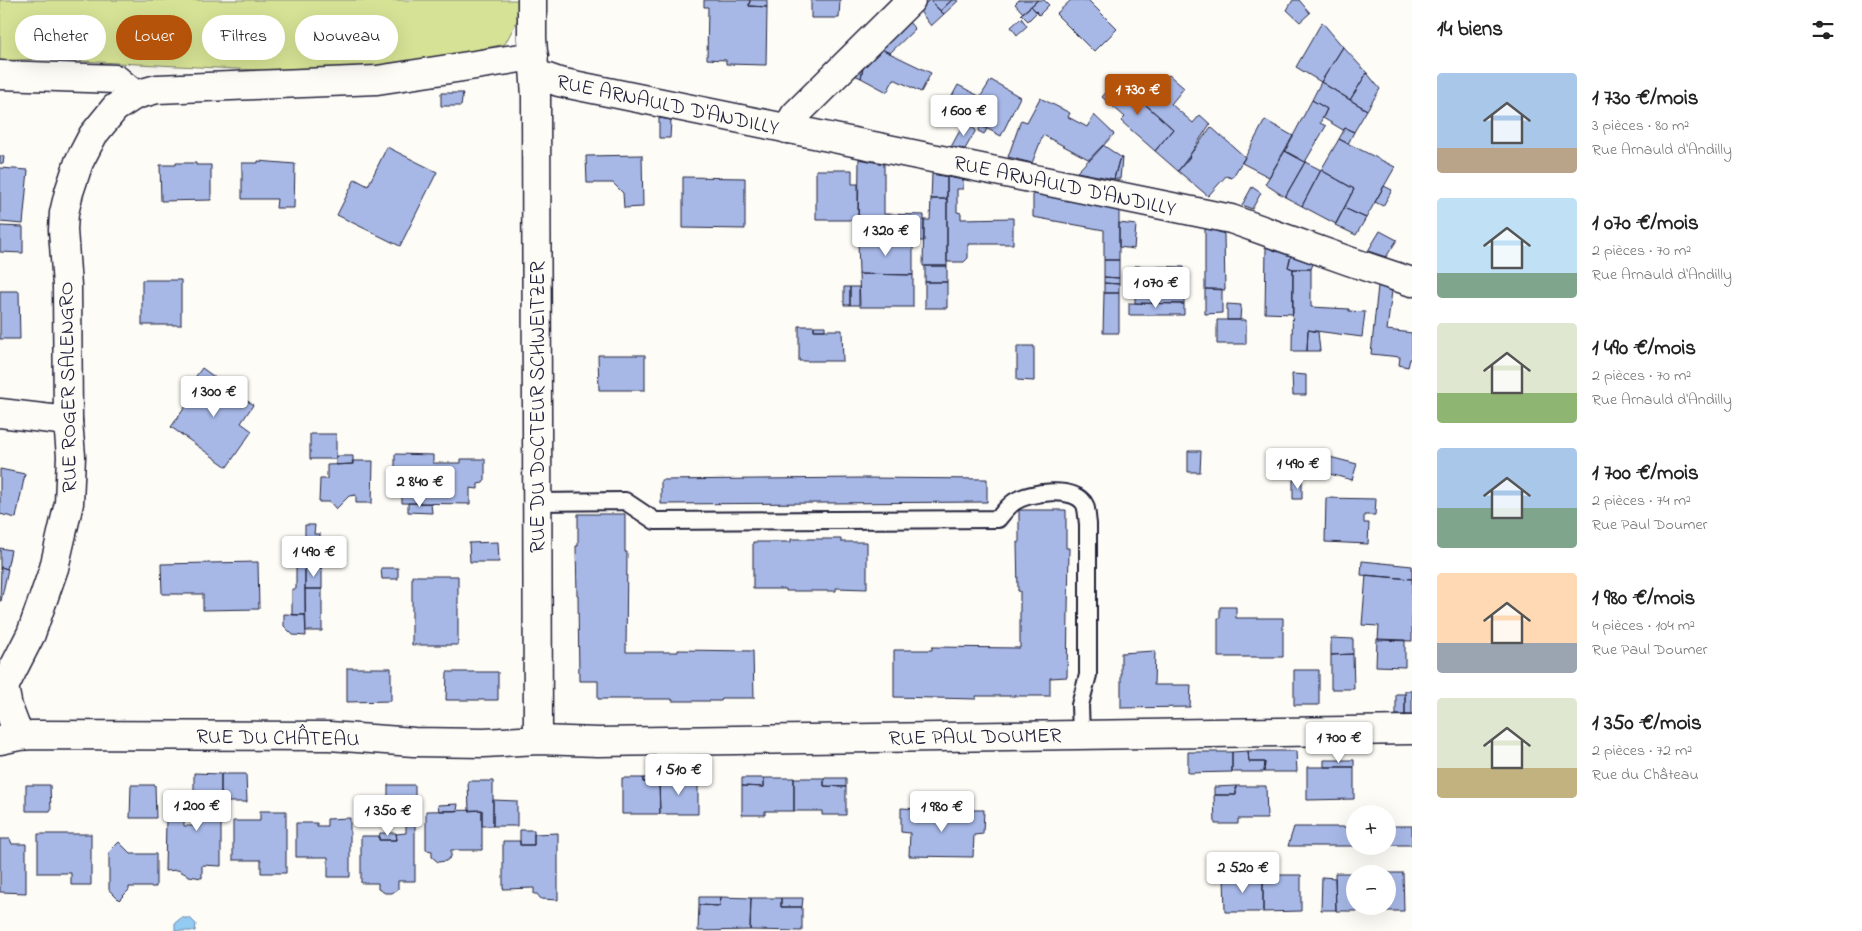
<!DOCTYPE html>
<html lang="fr">
<meta charset="utf-8">
<style>
body{margin:0;font-family:"Indie Flower",sans-serif;background:#f6f6f6;color:#222;height:100vh;display:flex;flex-direction:column;font-size:19px;white-space:nowrap}
*{box-sizing:border-box;margin:0}
p{font-size:16px;color:#767676}
.icon{flex:none;width:28px;height:28px;fill:none;stroke:currentColor;stroke-width:2;stroke-linecap:round;stroke-linejoin:round}
.map{position:relative;flex:1;overflow:hidden}
.sheet{display:flex;flex-direction:column;background:#fff;width:450px}
.sheet>*{flex:none}
.banner{position:absolute;left:15px;top:15px;width:475px;height:45px;display:flex;gap:10px}
.tools{position:absolute;left:1346px;top:805px;display:grid;gap:10px}
.tools a{display:grid;place-items:center;width:50px;height:50px;border-radius:50%;background:#fff;box-shadow:0 5px 20px #0002;font-size:25px}
.price{position:absolute;translate:-50% -42px;padding:0 11px;border-radius:5px;background:#fff;color:#222;font-size:16px;line-height:32px;filter:drop-shadow(0 1px 2px #0008)}
.price::after{content:'';position:absolute;left:50%;top:30px;width:15px;height:11px;margin-left:-8px;background:inherit;clip-path:polygon(0 0,100% 0,50% 100%)}
.price.active{background:#b45309;color:#fff}
ul{padding:0;list-style:none}
li{display:flex;align-items:center;gap:15px;height:125px;padding:0 25px}
li span{display:grid;place-items:center;flex:none;width:140px;height:100px;border-radius:5px;color:#555}
li>.icon{margin-inline-start:auto}
span .icon{width:60px;height:60px;fill:#fffc;stroke-width:1}
li b{font-size:21px}
h2{display:flex;justify-content:space-between;align-items:center;height:60px;padding:0 25px;font-size:21px}
.tag{padding:0 18px;border-radius:22px;background:#fff;box-shadow:0 5px 20px #0002;font-size:18px;line-height:45px}
.tag.active{background:#b45309;color:#fff}
main{display:flex;flex:1;min-height:0}
.map>svg:first-child{display:block}
</style>
<main>
<div class="map">
<svg width="1412" height="931" viewBox="0 0 1412 931">
<rect width="100%" height="100%" fill="#fdfcf7"/>
<filter id="ink" filterUnits="userSpaceOnUse"><feTurbulence type="fractalNoise" baseFrequency=".02" numOctaves="2"/><feDisplacementMap in="SourceGraphic" scale="10" xChannelSelector="R" yChannelSelector="G"/><feConvolveMatrix kernelMatrix="1 2 1 2 8 2 1 2 1" color-interpolation-filters="sRGB"/></filter>
<g filter="url(#ink)">
<path fill="#d6e295" stroke="#7c8268" d="M0,0H518V19L505,44L356,75L39,59L0,61Z"/>
<path fill="#94cbf2" stroke="#6687a9" d="M181,918H190L196,924L195,931H175V923Z"/>
<path fill="#a7b8e7" stroke="#22223b" d="M704,0H750L749,6L767,7L766,65L726,64V60L707,59L708,7H704Z
M750,0H767V7L749,6Z
M811,0H840L839,18H811Z
M929,0H952L940,11Z
M929,0L944,14L931,26L919,10Z
M952,0H959L944,14L940,11Z
M1019,0H1038L1023,13L1015,4Z
M1038,0H1044L1049,5L1039,15L1031,6Z
M1071,0H1088L1117,29L1094,52L1056,14Z
M1293,0H1299L1310,13L1300,22L1287,10Z
M1031,6L1037,12L1028,21L1021,14Z
M1021,18L1027,26L1017,35L1011,27Z
M908,21L915,29L890,53L879,48Z
M1322,22L1343,47L1321,82L1296,67Z
M1343,47L1367,73L1350,100L1321,82Z
M879,48L931,73L921,92L894,79L887,92L861,78L863,68L859,67Z
M859,67L863,68L861,78L852,74Z
M1367,73L1380,89L1367,110L1350,100Z
M1169,75L1184,88L1171,104L1193,123L1200,115L1210,124L1189,156L1190,157L1178,171L1155,151L1173,129L1143,102Z
M991,80L1020,97L1001,136L967,118Z
M1117,80L1173,129L1155,151L1121,121L1125,117L1102,97Z
M1321,82L1367,110L1354,132L1345,128L1343,130L1323,118L1327,109L1312,100Z
M958,85L979,96L967,118L946,107Z
M441,93H463L461,106H441Z
M1040,98L1070,113L1068,117L1087,127L1094,115L1114,134L1090,160L1043,135L1032,163L1008,157L1021,120L1027,122Z
M1312,100L1327,109L1320,123L1326,126L1305,162L1285,151Z
M659,118L671,120L670,138H659Z
M1265,120L1293,136L1269,177L1242,163Z
M964,123L976,130L965,149L951,147Z
M981,126L987,129L984,134L978,131Z
M1211,127L1245,157L1232,178L1226,176L1208,196L1178,171Z
M1345,128L1354,132L1348,144L1339,139Z
M1339,139L1395,167L1366,218L1344,208L1354,189L1321,170Z
M1103,145L1122,158L1119,160L1114,179L1077,172Z
M387,147L437,172L400,246L337,215L355,179L368,186Z
M1285,151L1305,162L1285,197L1265,184Z
M642,155L643,207L624,208L623,193L613,183H587L586,156Z
M0,156L4,157L3,164L0,163Z
M1122,158L1120,179H1114L1119,160Z
M859,159L884,164V214L924,215V241L858,240Z
M258,161L295,164L294,208H276L277,199H242V163H258Z
M1305,162L1321,170L1302,206L1285,197Z
M176,163H196V165H211V200L161,201L160,165H176Z
M0,168L28,170L23,224L0,222Z
M816,170H852V184H858V220H816Z
M1321,170L1354,189L1336,224L1302,206Z
M932,174L947,177V199H931Z
M683,177L745,178V229L683,228Z
M947,177L963,180V189H957V212L961,213V219L1013,218V244H968V258L964,262H947Z
M1384,186L1392,190L1383,206L1375,202Z
M1252,187L1261,193L1252,209L1242,205Z
M1033,193L1119,210V260H1104V230L1033,217Z
M931,199H947V266H923L924,220H930Z
M1344,208L1366,218L1356,235L1335,225Z
M1119,223L1136,225L1134,249L1119,247Z
M0,226L23,227V253L0,252Z
M1205,227L1224,234L1225,290L1205,289Z
M1380,231L1397,240L1386,257L1368,251Z
M858,240L913,241V275L859,274Z
M1266,247L1291,256L1288,267L1293,269V314L1265,313Z
M1291,256L1313,264L1311,269H1293L1288,267Z
M1104,260H1119V278L1104,277Z
M925,266H947V282H925Z
M1135,266L1184,267V304L1135,303Z
M1293,269H1311V307L1349,309V311L1365,312L1362,337L1308,330L1307,351H1292Z
M859,274L913,275V307H860Z
M1104,277L1119,278V284L1104,283Z
M142,280H181V325H142Z
M925,282H947V308H925Z
M1104,283L1119,284V293H1104Z
M1378,286L1392,291L1387,330L1412,333V359H1410L1408,367L1399,365L1400,357L1371,354Z
M844,287H850V305H844Z
M850,287H859V305H850Z
M1205,289H1222V313L1205,314Z
M0,291H19L20,339H0Z
M1104,293H1119V333H1103Z
M1129,303L1184,304V315H1129Z
M1227,304L1241,305L1240,320H1227Z
M1217,320H1246V344H1217Z
M799,326H814V330H842L843,361H799Z
M814,326H825V330H814Z
M1308,330L1318,332L1320,351H1307Z
M1017,346H1034V381L1017,380Z
M598,355H645V390H599Z
M202,368L253,405L241,423L252,431L227,467L171,427L193,396L185,391Z
M1292,374L1306,375V395H1293Z
M310,434H336V459H310Z
M1188,451H1201L1200,472H1188Z
M1310,452L1357,464L1352,480L1308,468Z
M395,454L433,455V463H461V459H485V480L483,483L478,484V489L470,488V504L402,503V487H395Z
M336,456H353V464L336,465Z
M352,461H373L372,503H356V495L349,496L336,509L330,502H319L320,479H327V465L353,464Z
M0,469L25,474L16,518L0,514Z
M863,478L987,479V502L661,504V480Z
M1293,480H1302V499H1293Z
M1326,498L1376,499L1375,515H1364V523H1369L1368,544L1325,542Z
M408,503H431L432,513L408,512Z
M1019,510H1066V548H1069L1067,677L1050,678V696H976V699L894,697V650H932V647L1020,648V591H1018L1017,542L1019,543Z
M578,514H625V552H627L626,652H678V650L753,651L754,698H722L721,701H672V699H598V681H579L578,595H577L576,546H578Z
M305,525H315L314,534H320L321,568H305Z
M791,539H841V542H867V589L836,588V591H786V589H753V542H791Z
M498,542L499,562H470L469,543Z
M0,548L11,550L7,569L1,567L0,570Z
M1362,561L1412,566V579L1361,575Z
M258,562L259,609L203,610V594H162L161,564Z
M1,567L8,569L1,601H0Z
M296,567H305V615H292V589H296Z
M305,568H322V589H305Z
M381,568H398V579H382Z
M1366,575L1412,579V641L1378,640L1379,626L1362,625Z
M412,576H458V645H412Z
M305,589H322V631H306Z
M1220,607H1236V618H1283V657H1218V618H1220Z
M284,614L305,615L306,636L293,635L284,626Z
M1331,638L1353,639V654L1331,655Z
M1377,639L1405,640V667L1376,666Z
M1155,651L1154,685H1191L1190,707L1121,708V653Z
M1353,654L1354,689H1331V655Z
M347,668H391V701L347,702Z
M1294,670H1319V705H1294Z
M447,672H498V700H446Z
M1405,691H1412V715H1405Z
M1396,694H1405V715H1396Z
M1248,751H1296L1297,772H1264L1265,762H1249Z
M1248,751L1249,762H1265L1264,772H1232V752Z
M1188,752H1232V772L1188,773Z
M1324,760H1354V767H1324Z
M1307,767H1354V799L1307,800Z
M194,773L221,774V866L202,865V878L189,876L178,870L165,871L166,819H184V826H201V820H210L209,802H194Z
M221,774H246L247,802H221Z
M660,777H676V782H659Z
M660,777L659,782H643V778Z
M676,777H698V814H660L659,782H676Z
M622,778H643V782H659L660,814H622Z
M742,778H764V787L742,786Z
M764,778H794V811H765V815H742V786L764,787Z
M794,778H824V786L846,787V815H822V811H794Z
M824,778H846V787L824,786Z
M468,781H493V826H482V810L469,811Z
M26,785H50L51,811H26Z
M131,785H155L156,818H130Z
M388,785H415V881H398V889L392,893H385L378,889V883H361V836H379V840H397L396,834L406,833V812H388Z
M1236,786V795H1214V787Z
M1236,786H1266L1267,819H1238V824H1215L1214,795H1236Z
M493,800L517,801V826H493Z
M458,804L457,811H439L438,805Z
M901,808L921,809V813L964,814L965,810H984L983,834L974,835L973,857L909,856L910,833L901,832Z
M482,810V850H451V857L446,861L438,862L432,857V851L426,850V811Z
M260,811H286V873H261V860H233V821H260Z
M350,818V877H328V857H296V823H317V826H327V819Z
M1388,826H1412V845H1388Z
M1294,827H1355V846H1288Z
M520,830H534V845H520Z
M380,833H396L397,840H379Z
M558,833V900L541,899L537,894H534V888L503,889V841H520V845H534V834Z
M38,834H91V885H71V873H38Z
M0,839H10L12,844H26V893L0,892Z
M119,842L131,854H156V887H129V890L119,900L109,890V852Z
M1335,873H1354L1355,906H1370V911H1336Z
M1385,873H1403L1404,911H1370V906H1388V874Z
M1246,875H1263V879H1246Z
M1246,875V879H1263V912H1225L1224,876Z
M1263,875H1279V879H1263Z
M1279,875H1301V911L1263,912V879H1279Z
M1322,877L1335,878L1336,910H1321Z
M699,897H721L720,906L699,905Z
M721,897L751,898L750,930L698,931L699,905L720,906Z
M751,898H781V907H802V931L750,930Z
M781,898H803L802,907H781Z"/>
<g fill="none" stroke-linecap="round" stroke-linejoin="round">
<defs>
<path id="lane" d="M538,502L625,501L655,521L998,519C1003,513 1008,506 1014,502C1028,492 1076,485 1085,505C1087,510 1087,518 1088,524V675L1080,705L1081,735"/>
<path id="street" d="M0,75L116,79L135,95
M787,129L795,115L911,0
M0,413L68,421
M4,687L8,707L19,736"/>
<path id="secondary" d="M532,0V38L536,96L538,740
M536,74L559,82L1231,219L1349,261L1412,282
M0,690L4,687L31,634L54,568L69,503L71,456L68,421L67,286L63,230L64,213L69,192L79,162L93,135L115,108L135,95L157,89L377,80L534,56
M0,740L19,736L33,735L329,736L414,742L484,743L538,740L598,742L1412,730"/>
</defs>
<use href="#lane" stroke="#22223b" stroke-width="20"/>
<use href="#street" stroke="#22223b" stroke-width="31"/>
<use href="#secondary" stroke="#22223b" stroke-width="31"/>
<use href="#lane" stroke="#fdfcf7" stroke-width="16"/>
<use href="#street" stroke="#fdfcf7" stroke-width="28"/>
<use href="#secondary" stroke="#fdfcf7" stroke-width="28"/>
</g>
</g>
<g text-anchor="middle" stroke-width="4" stroke-linejoin="round" paint-order="stroke">
<g font-size="21" fill="#22223b" stroke="#fdfcf7">
<text transform="translate(668 104) rotate(12)" y="7">RUE ARNAULD D'ANDILLY</text>
<text transform="translate(1065 185) rotate(12)" y="7">RUE ARNAULD D'ANDILLY</text>
<text transform="translate(67 387) rotate(-91)" y="7">RUE ROGER SALENGRO</text>
<text transform="translate(537 407) rotate(-90)" y="7">RUE DU DOCTEUR SCHWEITZER</text>
<text transform="translate(975 736) rotate(-1)" y="7">RUE PAUL DOUMER</text>
<text transform="translate(278 737) rotate(1)" y="7">RUE DU CHÂTEAU</text>
</g>
</g>
</svg>
<div class="tools">
<a>+</a>
<a>−</a>
</div>
<b class="price active" style="left:1138px;top:116px">1 730 €</b>
<b class="price" style="left:964px;top:137px">1 600 €</b>
<b class="price" style="left:886px;top:257px">1 320 €</b>
<b class="price" style="left:1156px;top:309px">1 070 €</b>
<b class="price" style="left:214px;top:418px">1 300 €</b>
<b class="price" style="left:1298px;top:490px">1 490 €</b>
<b class="price" style="left:420px;top:508px">2 840 €</b>
<b class="price" style="left:314px;top:578px">1 490 €</b>
<b class="price" style="left:1339px;top:764px">1 700 €</b>
<b class="price" style="left:679px;top:796px">1 510 €</b>
<b class="price" style="left:197px;top:832px">1 200 €</b>
<b class="price" style="left:942px;top:833px">1 980 €</b>
<b class="price" style="left:388px;top:837px">1 350 €</b>
<b class="price" style="left:1243px;top:894px">2 520 €</b>
<div class="banner">
<a class="tag">Acheter</a>
<a class="tag active">Louer</a>
<a class="tag">Filtres</a>
<a class="tag">Nouveau</a>
</div>
</div>
<section class="sheet">
<h2>14 biens<svg class="icon" aria-label="filters" viewBox="0 0 24 24"><path d="M4 7h16M4 17h16"/><circle cx="9" cy="7" r="2"/><circle cx="15" cy="17" r="2"/></svg></h2>
<ul>
<li><span style="background:linear-gradient(#a9c7e8 75%,#b9a48a 0)"><svg class="icon" aria-label="home" viewBox="0 0 24 24"><path d="M3 11l9-7 9 7M6 9v11h12V9"/></svg></span><div><b>1 730 €/mois</b><p>3 pièces · 80 m²</p><p>Rue Arnauld d'Andilly</p></div></li>
<li><span style="background:linear-gradient(#bfe0f5 75%,#7fa58c 0)"><svg class="icon" aria-label="home" viewBox="0 0 24 24"><path d="M3 11l9-7 9 7M6 9v11h12V9"/></svg></span><div><b>1 070 €/mois</b><p>2 pièces · 70 m²</p><p>Rue Arnauld d'Andilly</p></div></li>
<li><span style="background:linear-gradient(#dfe7d0 70%,#8fb573 0)"><svg class="icon" aria-label="home" viewBox="0 0 24 24"><path d="M3 11l9-7 9 7M6 9v11h12V9"/></svg></span><div><b>1 490 €/mois</b><p>2 pièces · 70 m²</p><p>Rue Arnauld d'Andilly</p></div></li>
<li><span style="background:linear-gradient(#a9c7e8 60%,#7fa58c 0)"><svg class="icon" aria-label="home" viewBox="0 0 24 24"><path d="M3 11l9-7 9 7M6 9v11h12V9"/></svg></span><div><b>1 700 €/mois</b><p>2 pièces · 74 m²</p><p>Rue Paul Doumer</p></div></li>
<li><span style="background:linear-gradient(#ffd9b3 70%,#9aa5b1 0)"><svg class="icon" aria-label="home" viewBox="0 0 24 24"><path d="M3 11l9-7 9 7M6 9v11h12V9"/></svg></span><div><b>1 980 €/mois</b><p>4 pièces · 104 m²</p><p>Rue Paul Doumer</p></div></li>
<li><span style="background:linear-gradient(#dfe7d0 70%,#c2b280 0)"><svg class="icon" aria-label="home" viewBox="0 0 24 24"><path d="M3 11l9-7 9 7M6 9v11h12V9"/></svg></span><div><b>1 350 €/mois</b><p>2 pièces · 72 m²</p><p>Rue du Château</p></div></li>
</ul>
</section>
</main>
